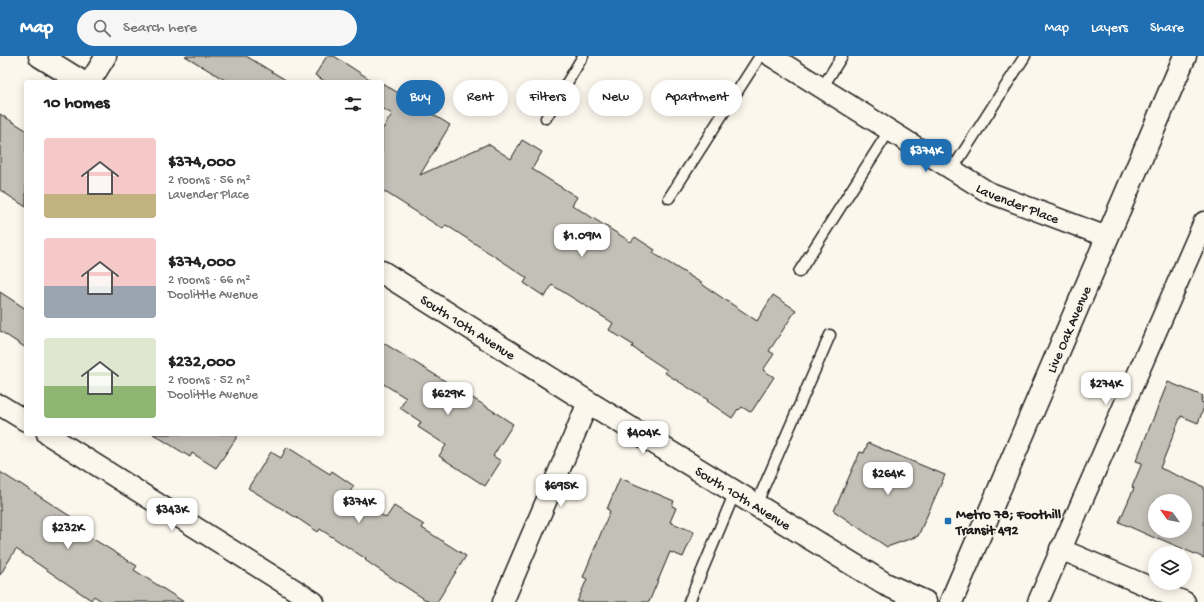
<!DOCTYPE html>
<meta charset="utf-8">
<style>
body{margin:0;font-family:"Gochi Hand",sans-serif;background:#f6f6f6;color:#222;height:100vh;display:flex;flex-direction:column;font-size:15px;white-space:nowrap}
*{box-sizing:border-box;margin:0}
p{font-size:13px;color:#767676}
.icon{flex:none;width:22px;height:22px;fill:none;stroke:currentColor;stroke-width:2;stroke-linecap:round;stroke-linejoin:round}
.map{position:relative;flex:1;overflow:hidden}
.side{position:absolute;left:24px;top:24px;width:360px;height:356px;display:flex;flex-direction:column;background:#fff;border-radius:4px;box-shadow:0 2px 10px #0003}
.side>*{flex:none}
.guide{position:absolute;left:396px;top:24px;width:380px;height:36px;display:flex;gap:8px}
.needle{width:26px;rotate:303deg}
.fabs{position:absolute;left:1148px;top:438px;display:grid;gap:8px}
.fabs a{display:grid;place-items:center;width:44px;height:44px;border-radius:50%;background:#fff;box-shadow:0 2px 10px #0003;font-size:20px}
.price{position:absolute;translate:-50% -34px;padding:0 9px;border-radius:8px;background:#fff;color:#222;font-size:13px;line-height:26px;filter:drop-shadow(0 1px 2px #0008)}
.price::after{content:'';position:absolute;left:50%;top:24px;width:12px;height:9px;margin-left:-6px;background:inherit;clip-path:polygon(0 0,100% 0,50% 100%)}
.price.selected{background:#1f6fb2;color:#fff}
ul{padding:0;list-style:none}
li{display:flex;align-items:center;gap:12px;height:100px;padding:0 20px}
li span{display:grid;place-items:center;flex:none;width:112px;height:80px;border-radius:4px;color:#555}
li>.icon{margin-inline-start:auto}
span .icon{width:48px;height:48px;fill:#fffc;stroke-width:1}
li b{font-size:17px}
h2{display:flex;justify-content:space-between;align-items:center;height:48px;padding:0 20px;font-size:17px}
.chip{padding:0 14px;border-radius:18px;background:#fff;box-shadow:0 2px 10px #0003;font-size:14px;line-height:36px}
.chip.selected{background:#1f6fb2;color:#fff}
header{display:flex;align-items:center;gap:24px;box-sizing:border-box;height:56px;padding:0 20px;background:#1f6fb2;color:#fff}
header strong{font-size:19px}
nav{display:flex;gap:22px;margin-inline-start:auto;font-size:14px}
.search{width:280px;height:36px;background:#f6f6f6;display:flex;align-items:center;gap:10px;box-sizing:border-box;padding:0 14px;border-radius:22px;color:#767676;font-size:15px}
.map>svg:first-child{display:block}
</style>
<header>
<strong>Map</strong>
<div class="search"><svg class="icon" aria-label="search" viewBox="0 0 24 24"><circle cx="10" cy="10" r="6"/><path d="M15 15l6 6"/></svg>Search here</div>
<nav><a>Map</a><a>Layers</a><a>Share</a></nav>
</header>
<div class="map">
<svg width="1204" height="546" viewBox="0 0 1204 546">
<rect width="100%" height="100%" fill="#fbf7ec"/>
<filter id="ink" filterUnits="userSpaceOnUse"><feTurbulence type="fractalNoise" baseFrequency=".025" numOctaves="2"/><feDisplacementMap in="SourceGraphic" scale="8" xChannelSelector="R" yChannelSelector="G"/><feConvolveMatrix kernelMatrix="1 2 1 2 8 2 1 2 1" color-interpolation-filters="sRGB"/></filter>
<g filter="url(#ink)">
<path fill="#c3c0b8" stroke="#1c1c1c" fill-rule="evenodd" d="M185,0H246L289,26H228Z
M327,0H334L374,26H326L315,19Z
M382,27L450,69L420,119L488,88L511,103L522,84L542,96L532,113L577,141L572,149L631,186L635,181L655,194L653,197L703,228V229L757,265L773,239L796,254L769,295L774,298L763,314L774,321L752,355L750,356L742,351L739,354L738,353L732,362L707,345L708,344L665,317L667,314L632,291L633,289L609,274L613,267L552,229L545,241L524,227L527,222L508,209L446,169L443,173L382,134V74L392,58L382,52Z
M0,58L26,74V151L0,134Z
M0,236L26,253V292L0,275Z
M382,286L487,351L513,368L493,400L501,405L485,430L439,400L446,389L418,371L421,366L400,352L406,342L382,327Z
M1168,326L1203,340L1201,346L1204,347V351L1198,367L1181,360L1160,412L1204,431V502L1158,482L1157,483L1119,466L1134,432L1132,431L1142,407L1136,405ZM1155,445H1185V475H1155Z
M153,378H239L216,412L192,397L190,401Z
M868,387L945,419L918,480L887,491L834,455L860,396L864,397Z
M287,391L330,418L332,415L354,430L349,437L386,462L394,450L424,469L422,472L466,500L437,546H429L375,511L365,504L366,503L320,473L318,476L300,464L248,432L271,396L281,402Z
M0,416L19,428V427L73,462L69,468L137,510L134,514L184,546H103L94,540L91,544L16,493L0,519Z
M620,422L674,445L672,450L676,452L670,466L694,476L683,501L670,496L649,546H577L587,523L583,521L610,455L607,453Z"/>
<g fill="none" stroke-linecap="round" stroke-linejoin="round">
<defs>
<path id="service" d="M822,32L842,0
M546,62L583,0
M952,114L1025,0
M669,142L760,0
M799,216L889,75
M756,449L830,279
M689,546L735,436"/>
<g id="minor">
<path id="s1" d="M771,0L988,136L1107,181"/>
<path d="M90,26L106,0"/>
<path d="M0,349L26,365"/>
<path d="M47,378L314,546"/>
<path d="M1060,493L1185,546"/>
<path d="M503,546L574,380L588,346"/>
<path d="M1038,546L1204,166"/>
</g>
<g id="tertiary">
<path d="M40,0L82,26"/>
<path id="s2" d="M382,216L588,346L885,528L925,546"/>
</g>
<g id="primary">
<path id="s3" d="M951,546L1185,0"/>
</g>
</defs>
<use href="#service" stroke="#1c1c1c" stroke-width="13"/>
<use href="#minor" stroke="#1c1c1c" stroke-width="23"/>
<use href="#tertiary" stroke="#1c1c1c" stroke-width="25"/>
<use href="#primary" stroke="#1c1c1c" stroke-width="25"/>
<use href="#service" stroke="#fbf7ec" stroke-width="10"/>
<use href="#minor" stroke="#fbf7ec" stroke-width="20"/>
<use href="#tertiary" stroke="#fbf7ec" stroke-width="22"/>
<use href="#primary" stroke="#fbf7ec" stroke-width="22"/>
</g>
</g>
<rect fill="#1f6fb2" stroke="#fbf7ec" stroke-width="1.5" x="944" y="461" width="8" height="8" rx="2"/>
<g text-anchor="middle" stroke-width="3" stroke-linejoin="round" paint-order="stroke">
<g font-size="14" fill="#1c1c1c" stroke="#fbf7ec">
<text dy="5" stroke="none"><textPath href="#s1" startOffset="288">Lavender Place</textPath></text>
<text dy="5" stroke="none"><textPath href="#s2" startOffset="102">South 10th Avenue</textPath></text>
<text dy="5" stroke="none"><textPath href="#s3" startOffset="297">Live Oak Avenue</textPath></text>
<text dy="5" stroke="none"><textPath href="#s2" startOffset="426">South 10th Avenue</textPath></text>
</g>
<g font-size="14" font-weight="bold" fill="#1c1c1c" stroke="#fbf7ec" text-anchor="start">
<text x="956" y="462">Metro 78; Foothill<tspan x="956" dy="16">Transit 492</tspan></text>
</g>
</g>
</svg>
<div class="fabs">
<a><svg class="needle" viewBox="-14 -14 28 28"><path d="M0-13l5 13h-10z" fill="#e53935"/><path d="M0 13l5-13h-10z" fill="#767676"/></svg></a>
<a><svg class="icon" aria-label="layers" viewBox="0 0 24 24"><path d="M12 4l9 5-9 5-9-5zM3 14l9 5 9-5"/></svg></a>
</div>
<b class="price selected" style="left:926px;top:117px">$374K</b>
<b class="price" style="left:582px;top:202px">$1.09M</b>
<b class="price" style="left:1106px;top:350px">$274K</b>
<b class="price" style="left:448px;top:360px">$629K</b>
<b class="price" style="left:643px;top:399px">$404K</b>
<b class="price" style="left:888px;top:440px">$264K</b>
<b class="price" style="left:561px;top:452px">$695K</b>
<b class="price" style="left:359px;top:468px">$374K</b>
<b class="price" style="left:172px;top:476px">$343K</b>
<b class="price" style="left:68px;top:494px">$232K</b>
<div class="guide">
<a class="chip selected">Buy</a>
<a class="chip">Rent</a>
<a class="chip">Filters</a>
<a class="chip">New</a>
<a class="chip">Apartment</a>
</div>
<section class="side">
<h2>10 homes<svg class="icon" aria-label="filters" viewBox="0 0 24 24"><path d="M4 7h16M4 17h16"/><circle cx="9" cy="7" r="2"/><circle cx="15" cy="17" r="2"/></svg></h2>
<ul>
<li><span style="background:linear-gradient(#f6c9c9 70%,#c2b280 0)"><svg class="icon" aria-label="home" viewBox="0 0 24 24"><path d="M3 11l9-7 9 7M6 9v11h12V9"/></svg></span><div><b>$374,000</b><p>2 rooms · 56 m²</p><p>Lavender Place</p></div></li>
<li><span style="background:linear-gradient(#f6c9c9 60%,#9aa5b1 0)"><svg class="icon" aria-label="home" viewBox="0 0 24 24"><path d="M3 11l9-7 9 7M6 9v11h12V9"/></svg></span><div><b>$374,000</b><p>2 rooms · 66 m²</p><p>Doolittle Avenue</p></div></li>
<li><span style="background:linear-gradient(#dfe7d0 60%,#8fb573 0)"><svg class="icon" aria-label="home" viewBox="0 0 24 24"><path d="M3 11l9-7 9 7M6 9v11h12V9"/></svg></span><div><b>$232,000</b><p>2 rooms · 52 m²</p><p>Doolittle Avenue</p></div></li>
</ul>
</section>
</div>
